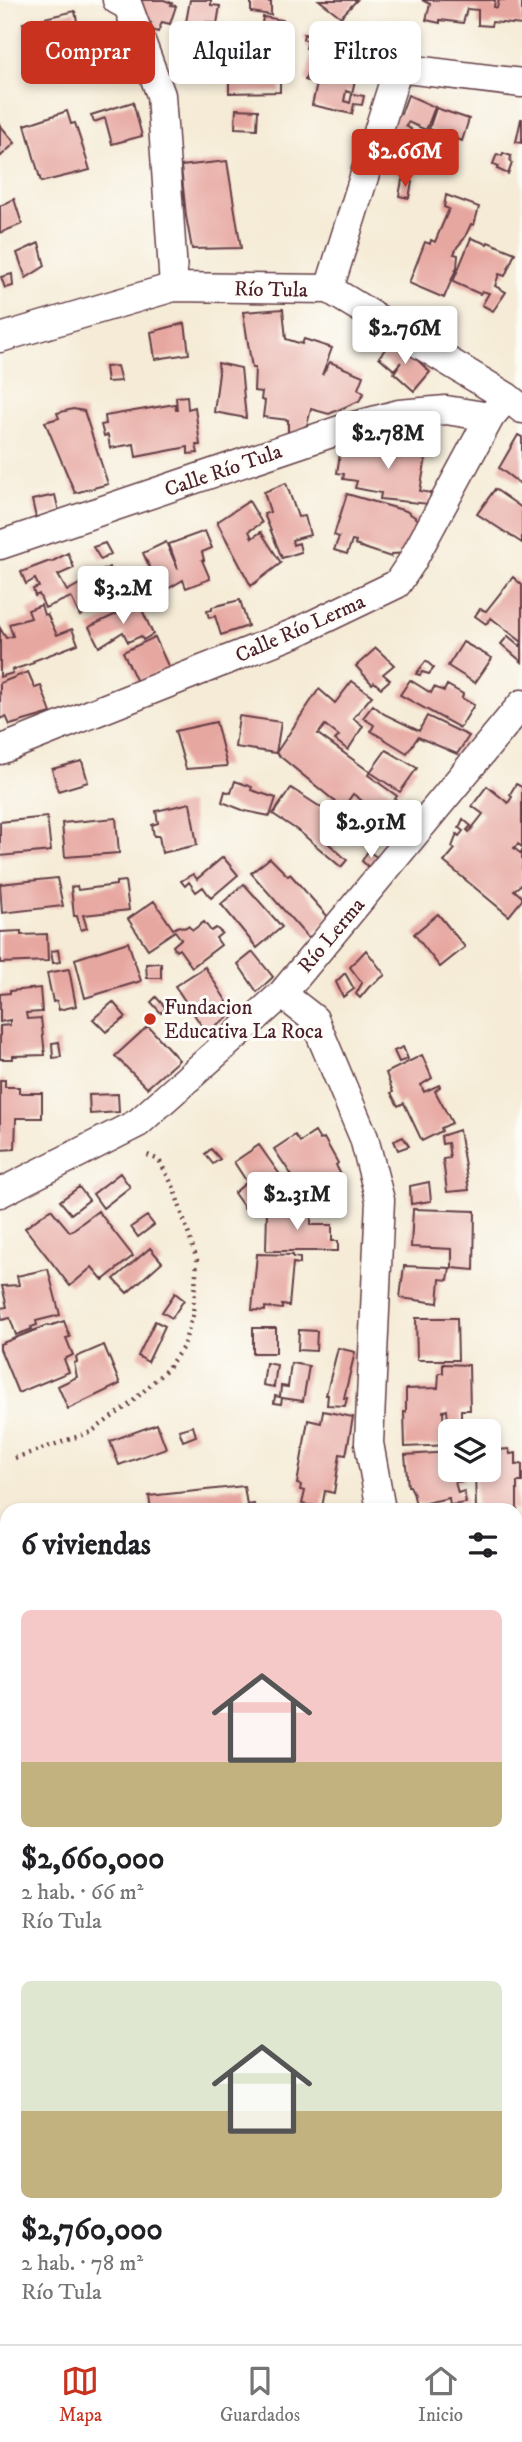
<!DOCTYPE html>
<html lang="es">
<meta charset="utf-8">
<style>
body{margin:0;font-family:"IM FELL DW Pica",serif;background:#f6f6f6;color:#202124;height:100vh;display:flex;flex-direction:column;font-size:26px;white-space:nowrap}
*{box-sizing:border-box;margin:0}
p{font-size:23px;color:#757577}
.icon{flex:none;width:38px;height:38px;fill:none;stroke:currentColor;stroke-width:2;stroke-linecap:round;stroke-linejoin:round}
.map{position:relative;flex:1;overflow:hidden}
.panel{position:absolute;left:0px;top:1503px;width:523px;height:842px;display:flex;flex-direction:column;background:#fff;border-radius:21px 21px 0 0;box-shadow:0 4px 10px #0003}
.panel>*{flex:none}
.banner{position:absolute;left:21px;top:21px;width:481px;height:63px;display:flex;gap:14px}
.tools{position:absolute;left:438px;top:1419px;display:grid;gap:14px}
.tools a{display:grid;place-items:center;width:63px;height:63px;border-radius:10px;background:#fff;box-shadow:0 4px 10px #0003;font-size:35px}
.price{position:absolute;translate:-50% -60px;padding:0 16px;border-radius:7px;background:#fff;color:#222;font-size:23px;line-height:46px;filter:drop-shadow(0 2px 4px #0008)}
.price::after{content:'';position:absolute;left:50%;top:42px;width:21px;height:16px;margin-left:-10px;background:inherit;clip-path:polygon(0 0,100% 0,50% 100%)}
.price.selected{background:#c8321e;color:#fff}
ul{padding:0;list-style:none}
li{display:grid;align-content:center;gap:14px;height:371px;padding:0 21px}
li span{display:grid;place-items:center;height:217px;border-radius:10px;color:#555}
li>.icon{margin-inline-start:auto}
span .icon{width:126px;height:126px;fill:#fffc;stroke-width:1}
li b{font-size:30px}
h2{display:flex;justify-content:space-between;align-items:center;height:84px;padding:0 21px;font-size:30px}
.pill{padding:0 24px;border-radius:10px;background:#fff;box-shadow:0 4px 10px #0003;font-size:24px;line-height:63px}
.pill.selected{background:#c8321e;color:#fff}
.menu{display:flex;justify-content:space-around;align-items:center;height:98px;border-top:2px solid #e0e0e0;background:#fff;font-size:19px;color:#757577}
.menu a{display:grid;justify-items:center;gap:4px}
.menu .selected{color:#c8321e}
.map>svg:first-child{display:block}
</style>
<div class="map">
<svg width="522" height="2344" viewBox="0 0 522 2344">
<rect width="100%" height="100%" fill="#fdfcf7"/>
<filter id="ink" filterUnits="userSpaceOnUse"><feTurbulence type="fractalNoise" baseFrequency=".0143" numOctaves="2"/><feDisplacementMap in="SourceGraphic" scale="14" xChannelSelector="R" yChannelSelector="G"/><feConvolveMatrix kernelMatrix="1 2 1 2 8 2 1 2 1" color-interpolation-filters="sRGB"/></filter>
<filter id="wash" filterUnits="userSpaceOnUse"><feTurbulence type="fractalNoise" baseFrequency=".00686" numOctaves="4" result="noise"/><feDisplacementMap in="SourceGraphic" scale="28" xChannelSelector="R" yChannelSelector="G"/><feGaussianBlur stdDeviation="1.57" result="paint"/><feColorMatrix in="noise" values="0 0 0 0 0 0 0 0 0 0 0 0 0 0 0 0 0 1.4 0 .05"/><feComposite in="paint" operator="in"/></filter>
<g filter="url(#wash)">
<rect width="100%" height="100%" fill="#f5ebd6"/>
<g id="blocks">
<path fill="#e7a7a1" d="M133,0H164L172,3L171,5L176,6L170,24L162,22L158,32L149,29L151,23L143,19Z
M190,0H211V5L220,6L217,24L207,22L205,31L197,29L193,45L182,44Z
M251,0L271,2V15L251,12Z
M319,0H357L341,17Z
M422,0H495L494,7L497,8L499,0H522V25L492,22L491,26L478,25V10L467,9L463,23L440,20V23L426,20L430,4Z
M75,11L79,32L52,37L28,45L23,23Z
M263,17L283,20L279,43L290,45L287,61L257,57Z
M304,34L311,36L310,39L317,41L314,50L306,48L308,41L303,39Z
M313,53L359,64L352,93L346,91L344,101L350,103L352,94L364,96L362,105L354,104L352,114L312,105L317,84L305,80Z
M71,60L73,71L69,72L70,74L61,75L59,63Z
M231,65L280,66V92L229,93V81H219L220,66Z
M408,95L435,107L426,130L408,122L406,126L411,129L405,152L383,145L391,110L401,114Z
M133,102L142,136L112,144L105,118L94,122L91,115Z
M436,108L469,119L462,141L429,129Z
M236,109L258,110L257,129L235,128Z
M67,111L71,124L75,123L90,170L41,182L25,125Z
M521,119H522V143L516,142Z
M0,125L15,143L0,157Z
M503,153L511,156L510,162L512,163L508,174L497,169L499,166L493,164L497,154L502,156Z
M227,161L241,248L192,249L186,216L181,166Z
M402,180L412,182L409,198L399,196Z
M446,195L479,207L474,225L471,224L464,239L457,247L454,254L458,255L457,267L444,298L409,283L425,242L430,244L431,240L435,242L446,216L449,209L444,207Z
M14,199L22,224L0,233V206Z
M471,238L487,244L488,242L515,253L505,276L499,274L495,286L506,292L493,311L482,305L489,293L482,291L480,294L453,282Z
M39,243L45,266L26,278L17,253Z
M12,274L13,286L5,288L1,277Z
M283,309L286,339L302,344L304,339L332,348L322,375L330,362L363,376L358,389L364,393L359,401L329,414L311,409L307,425L288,436V420L263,417L265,401L261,400L262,392L254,391L255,368H252L243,312Z
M185,323L189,354L155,359L151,332Z
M391,342L408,356L411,354L430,372L414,391L394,373L401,362L394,370L379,357Z
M218,363L241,368L246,418L214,412L219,373Z
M117,366L121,381L107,382L105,367Z
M187,396L188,409L195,407L200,445H196L198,453L188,454V447L136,457L134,444L110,448L108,435L104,436L101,425L106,424L105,416L175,404L176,410H177L176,397Z
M73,409L84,411L108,484L75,493L45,422L59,418L57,413Z
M396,435H410V443H421L420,457H426L420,491L431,493L429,504L380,499L381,493L355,488L357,481L343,479L344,474L337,473L340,454H351L352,447H364L365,444L389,449L388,453L396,454Z
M518,435L522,437V479L519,483L499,468Z
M286,483L298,517L305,516L310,535L292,540L293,545L299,543L301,552L282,558L264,514L270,512L264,492Z
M495,489L522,508V543L477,514Z
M347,494L406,511L422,522L409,553L392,554L391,557L355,545L356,542L352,541L347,554L334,550L339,537L334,535Z
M55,495L59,512L36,518L32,500Z
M249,501L262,523L249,531L252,538L261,532L281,563L251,586L217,522Z
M205,531L212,548L202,552L204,560H202L210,579L186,588L183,580L164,591L157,575L154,577L143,553L166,542L178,569L169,544Z
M105,543L111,554L101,560L93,547Z
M68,553L74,568L58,575L67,591L109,567L123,591L80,616L71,597L45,608L39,594L35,596L33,589L39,587L35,579L26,584L21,572L50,561L51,562Z
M513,577L522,585V662L501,644L508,636L520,646L522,642L491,618L486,624L475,616L480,609L486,611Z
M240,600L248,626L221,635L215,616L209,618L207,611L212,610V607Z
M139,603L153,634L143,640L141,636L128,642L123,632L99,647L89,627Z
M41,605L44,615L47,614L57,635L72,629L78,644L33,661L34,663L12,670L13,673L0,677V628L6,638L13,636L9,624L31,618L28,610Z
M155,637L169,668L137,682L123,652Z
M463,642L492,658L475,683L448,666Z
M376,648L394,665L383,674L390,680L381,688L374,682L372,684L356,666Z
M426,661L434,668L429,674L422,672L420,675L416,674Z
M28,672L35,688L41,686L51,713L10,725L6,716L0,719V683Z
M410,680L431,693L434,687L444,691L447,685L463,694L462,698L474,705L460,728L400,695Z
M352,681L372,696L353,718L363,726L348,750L335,740L339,736L325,725L318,734L370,772L368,775L397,796L375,829L360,819L369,806L353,794L343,808L276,753L319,689L335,703Z
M373,705L384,714L419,731L427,716L469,736L457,754L418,737L407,753L371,731L374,725L363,718Z
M239,716L281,722L276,753L235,747Z
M216,722L227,766L186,769L175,731Z
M386,750L417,768L400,792L370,772Z
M82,761L88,782L58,791L52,769Z
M235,781L252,787L251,790L276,798L270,816L245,811L222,802L225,791L231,793Z
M516,784L522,787V847L518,844L514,848L520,853L522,851V884L514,890L522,897V900L509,916L444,862L455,849L452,847L457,834L459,836L463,831L459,828L463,819L471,826L467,830L469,832L483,814L472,806L487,786L508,803L512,797L510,794Z
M291,788L342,821L327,842L347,860L341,867L300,832L273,814Z
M190,803L197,845L162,853L159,836H154L152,825L158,823L156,811Z
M47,817L51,851L0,856V822Z
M116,818L119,853L65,857L62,823Z
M368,851L381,860L372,870L362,861Z
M223,857L238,875L211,898L203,887L196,892L189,882L185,886L181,881L193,874L197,879Z
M270,858L288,876L290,874L329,918L309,939L251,873Z
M57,878L63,906L2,913L0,884Z
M125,881L129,910L83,915L87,928L81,930L77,916H74L71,887L77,886L78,890L116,885V882Z
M244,884L282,927L257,948L221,904Z
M154,901L173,929L179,926L184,928L188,926L193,930L204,922L211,931L216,928L222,933L216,938L221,945L192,967L179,949L176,951L173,946L181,939L175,931L148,949L128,919Z
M438,914L465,947L440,967L414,934Z
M21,931V935L47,934L48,961L0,963V932Z
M128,942L141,981L85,998L75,959Z
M58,950L60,962L53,963L51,951Z
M366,950L385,975L369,987L360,998L356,994L362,983L350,967Z
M253,952L273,977L257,992L238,964Z
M161,963V978H147L146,964Z
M205,967L234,1013L206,1032L175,986Z
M69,969L76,1006L59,1010L57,1001L53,1002L47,973Z
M345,973L354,989L343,997L336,982Z
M40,988L42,1012L26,1013L27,1019L41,1018L45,1055L13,1056V1059H0V1026L10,1025V1020L0,1022V994L10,993V991Z
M156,997L166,1008L161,1013L151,1002Z
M113,1002L126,1017L106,1032L93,1019Z
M148,1026L179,1060L147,1088L115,1056Z
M59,1042L61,1057L53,1058L52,1043Z
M403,1047L408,1059L399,1062L394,1051Z
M422,1055L432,1078L421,1085L424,1092L439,1085L440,1087L435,1091L452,1123L441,1128L442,1131L422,1141L404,1103L398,1106L391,1093L393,1092L386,1073Z
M0,1080H5V1087H19V1093H42V1118H16L15,1149L0,1150Z
M118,1094L119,1112L90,1114L89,1095Z
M459,1130L469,1190L447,1192L443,1159L450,1158L448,1143L442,1144L441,1136Z
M315,1132L320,1140L324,1138L338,1163L336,1165L340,1173L305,1195L274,1149L295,1135L300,1142Z
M403,1137L409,1146L398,1150L394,1141Z
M259,1145L290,1189L266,1205L263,1201L246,1210L234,1193L247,1182L234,1162Z
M211,1149L220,1159L213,1164L205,1154Z
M120,1173L130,1187L103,1208L93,1194Z
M429,1182L431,1201L411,1204L410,1186Z
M79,1187L89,1200L71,1214L60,1201Z
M294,1205H311V1225H332V1241H338V1251H266L267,1210L294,1208Z
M51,1209L70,1232L98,1211L133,1256L103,1280L92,1267L70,1286L25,1228Z
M413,1209L475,1211L474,1270L452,1268V1249L411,1247Z
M147,1216L154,1225L138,1237L131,1227Z
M150,1248L162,1262L127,1293L114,1279Z
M257,1254L293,1255V1257L300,1258V1264L293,1263L289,1306L282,1305V1309L265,1307V1311L252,1310Z
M404,1266L450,1268L448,1280L440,1279L438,1303L400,1298Z
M48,1269L60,1315L36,1321L37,1325L31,1327L32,1329L16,1335L10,1318L2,1320L0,1308L7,1307L2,1286L19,1285L17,1276Z
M175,1293L184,1300L172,1318L162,1312Z
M416,1318H457L458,1360H417Z
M64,1321L70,1337L66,1338L73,1355L64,1359L69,1372L18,1393L0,1349V1344L48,1325L49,1326Z
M155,1321L165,1326L148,1362L138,1356Z
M253,1328H276V1353H253Z
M299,1330L317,1331L316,1351L298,1350Z
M104,1345L120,1384L68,1409L58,1386L77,1377L74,1363L77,1362L76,1357Z
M338,1348L355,1352L344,1398H347L345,1406L327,1405L328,1395H326Z
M266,1363L277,1365L274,1387L263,1385Z
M291,1363L309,1366L303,1401L282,1398L281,1404L274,1403L275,1396L280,1397L281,1386L288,1387Z
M443,1364L469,1365L470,1410H461V1422L448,1423L447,1410L443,1411L444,1430H450V1445L405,1447L404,1412H406V1389L438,1388L439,1373H443Z
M323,1411L353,1417L346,1455L340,1454L334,1493L325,1491L322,1507L302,1504L305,1491L300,1490L301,1485L297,1484L308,1420L321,1423Z
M157,1424L166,1448L119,1465L110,1441Z
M193,1426L196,1436L183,1441L179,1430Z
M509,1449L510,1454L516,1453V1465L522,1464V1482H517V1510H476L475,1470H488V1456L497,1455V1450Z
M450,1452V1470H463L464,1481L455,1482L458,1493L464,1491L466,1503L450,1505L449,1498L416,1505L413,1492L410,1486H408L405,1455Z
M244,1486L247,1505L254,1504L255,1510H151L149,1496Z
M522,1560V1591L516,1592V1581H519L518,1561Z
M516,1668L522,1670V1688L516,1687Z
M522,1762V1784L517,1785L516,1763Z
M0,1764H7V1834H0Z
M1,1945L7,1951V1988L0,1995Z
M522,2044V2061L518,2062L516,2046Z
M516,2189H519L522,2213H519V2247H516Z
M7,2272V2289L5,2290L7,2301L0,2303V2275Z
M0,2323L2,2328L7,2326V2338H16L18,2343L0,2344Z
M36,2338H63L64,2344H38Z
M133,2338H156L158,2344H131L130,2339Z
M320,2338H350L353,2344H307Z
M401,2338H462L463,2344H402Z"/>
</g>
</g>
<g filter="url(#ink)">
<use href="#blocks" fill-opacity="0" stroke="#643e45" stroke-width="2"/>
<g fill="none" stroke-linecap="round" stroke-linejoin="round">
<defs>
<path id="minor" d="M117,0L128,6L161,95L174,287
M329,289L398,68L522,83
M0,338L174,287L329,289L507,397L522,409
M0,545L343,429L399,414L446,410L490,417
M0,750L295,633L397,584L411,563L490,417L507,397
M282,994L314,1019L364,1138L380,1200L369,1443L381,1510
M0,1193L138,1123L282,994L522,704
M516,1621L522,1620
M0,1711L7,1710
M516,1938L522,1933
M0,2184H7
M74,2338L76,2344
M248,2338L250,2344"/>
</defs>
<use href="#minor" stroke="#643e45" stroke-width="31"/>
<path stroke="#643e45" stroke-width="4.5" stroke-dasharray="2 5" stroke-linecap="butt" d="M15,1458L91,1432L130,1404L167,1369L183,1347L193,1315L197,1260L173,1186L159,1160L143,1153"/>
<use href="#minor" stroke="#fff" stroke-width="28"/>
</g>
</g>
<circle fill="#c8321e" stroke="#fdfcf7" stroke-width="2.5" cx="150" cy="1019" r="7"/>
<g text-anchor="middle" stroke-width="6" stroke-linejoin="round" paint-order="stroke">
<g font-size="21" fill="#4a1f2b" stroke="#fdfcf7">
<text transform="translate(271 289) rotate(1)" y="7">Río Tula</text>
<text transform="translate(223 470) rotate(-19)" y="7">Calle Río Tula</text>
<text transform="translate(300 628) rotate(-24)" y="7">Calle Río Lerma</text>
<text transform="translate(331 935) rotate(-50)" y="7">Río Lerma</text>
</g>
<g font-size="21" fill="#4a1f2b" stroke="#fdfcf7" text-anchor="start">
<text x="164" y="1014">Fundacion<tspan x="164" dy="24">Educativa La Roca</tspan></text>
</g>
</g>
</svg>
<div class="tools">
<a><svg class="icon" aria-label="layers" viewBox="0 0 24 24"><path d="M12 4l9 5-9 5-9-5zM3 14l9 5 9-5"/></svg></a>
</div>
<b class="price selected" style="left:405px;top:189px">$2.66M</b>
<b class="price" style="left:405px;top:366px">$2.76M</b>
<b class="price" style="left:388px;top:471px">$2.78M</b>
<b class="price" style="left:123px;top:626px">$3.2M</b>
<b class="price" style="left:371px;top:860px">$2.91M</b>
<b class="price" style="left:297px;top:1232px">$2.31M</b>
<div class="banner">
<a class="pill selected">Comprar</a>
<a class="pill">Alquilar</a>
<a class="pill">Filtros</a>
</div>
<section class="panel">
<h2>6 viviendas<svg class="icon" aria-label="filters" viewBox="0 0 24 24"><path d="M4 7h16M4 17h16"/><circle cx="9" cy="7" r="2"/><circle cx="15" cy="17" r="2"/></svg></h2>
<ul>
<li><span style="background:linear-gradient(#f6c9c9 70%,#c2b280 0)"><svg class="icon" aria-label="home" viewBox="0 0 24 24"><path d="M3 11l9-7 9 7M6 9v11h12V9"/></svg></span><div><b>$2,660,000</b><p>2 hab. · 66 m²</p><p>Río Tula</p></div></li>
<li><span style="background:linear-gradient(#dfe7d0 60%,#c2b280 0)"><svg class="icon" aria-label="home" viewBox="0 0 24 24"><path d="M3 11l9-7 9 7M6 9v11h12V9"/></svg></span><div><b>$2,760,000</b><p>2 hab. · 78 m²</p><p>Río Tula</p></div></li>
</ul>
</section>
</div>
<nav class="menu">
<a class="selected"><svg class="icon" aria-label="map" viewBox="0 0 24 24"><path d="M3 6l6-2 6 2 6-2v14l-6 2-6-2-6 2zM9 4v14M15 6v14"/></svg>Mapa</a>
<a><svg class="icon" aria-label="saved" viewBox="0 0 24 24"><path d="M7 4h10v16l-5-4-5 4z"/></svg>Guardados</a>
<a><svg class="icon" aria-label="home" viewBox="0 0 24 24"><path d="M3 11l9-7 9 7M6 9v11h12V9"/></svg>Inicio</a>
</nav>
